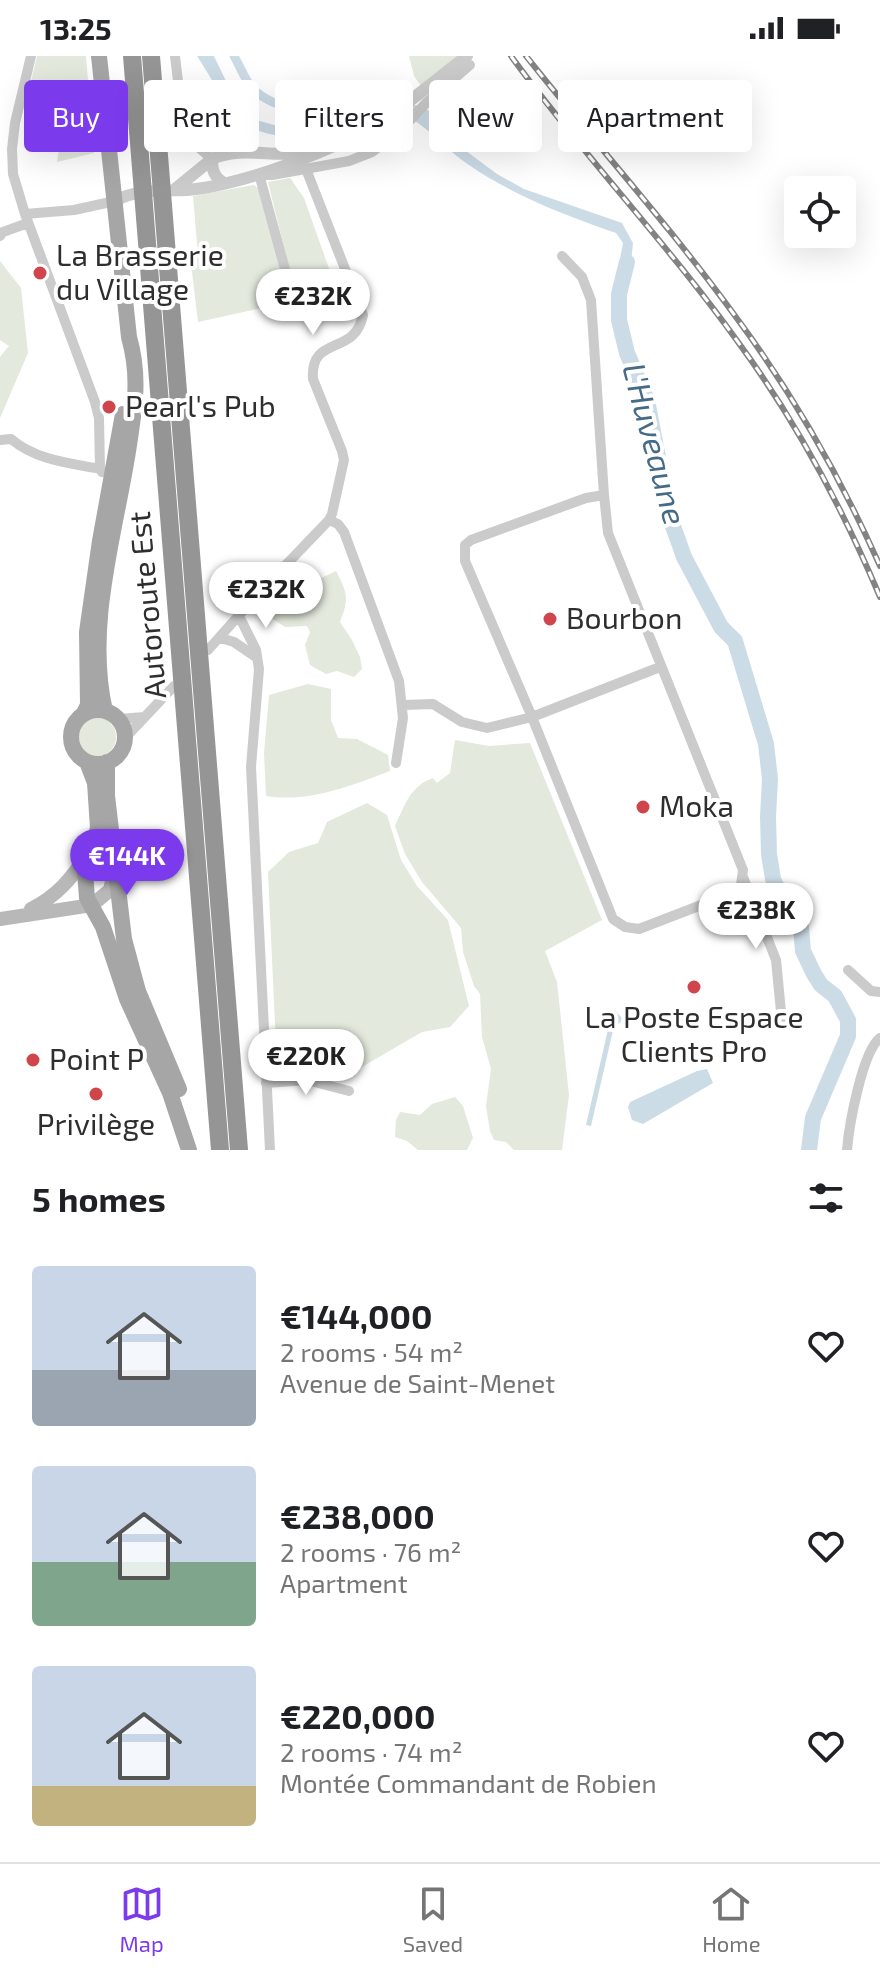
<!DOCTYPE html>
<meta charset="utf-8">
<style>
body{margin:0;font-family:"Exo 2",sans-serif;background:#f2f2f2;color:#202124;height:100vh;display:flex;flex-direction:column;font-size:30px;white-space:nowrap}
*{box-sizing:border-box;margin:0}
p{font-size:26px;color:#757577}
.icon{flex:none;width:44px;height:44px;fill:none;stroke:currentColor;stroke-width:2;stroke-linecap:round;stroke-linejoin:round}
.map{position:relative;height:1094px;overflow:hidden}
.details{display:flex;flex-direction:column;background:#fff;flex:1}
.details>*{flex:none}
.top-card{position:absolute;left:24px;top:24px;width:832px;height:72px;display:flex;gap:16px}
.buttons{position:absolute;left:784px;top:120px;display:grid;gap:16px}
.buttons a{display:grid;place-items:center;width:72px;height:72px;border-radius:8px;background:#fff;box-shadow:0 8px 32px #0002;font-size:40px}
.price{position:absolute;translate:-50% -68px;padding:0 18px;border-radius:28px;background:#fff;color:#222;font-size:26px;line-height:52px;filter:drop-shadow(0 2px 4px #0008)}
.price::after{content:'';position:absolute;left:50%;top:48px;width:24px;height:18px;margin-left:-12px;background:inherit;clip-path:polygon(0 0,100% 0,50% 100%)}
.price.on{background:#7c3aed;color:#fff}
ul{padding:0;list-style:none}
li{display:flex;align-items:center;gap:24px;height:200px;padding:0 32px}
li span{display:grid;place-items:center;flex:none;width:224px;height:160px;border-radius:8px;color:#555}
li>.icon{margin-inline-start:auto}
span .icon{width:96px;height:96px;fill:#fffc;stroke-width:1}
li b{font-size:34px}
h2{display:flex;justify-content:space-between;align-items:center;height:96px;padding:0 32px;font-size:34px}
.pill{padding:0 28px;border-radius:8px;background:#fff;box-shadow:0 8px 32px #0002;font-size:28px;line-height:72px}
.pill.on{background:#7c3aed;color:#fff}
.status{display:flex;justify-content:space-between;align-items:center;height:56px;padding:0 40px;background:#fff;direction:ltr}
.status svg{height:22px;fill:currentColor}
.menu{display:flex;justify-content:space-around;align-items:center;height:112px;border-top:2px solid #e0e0e0;background:#fff;font-size:22px;color:#757577}
.menu a{display:grid;justify-items:center;gap:4px}
.menu .on{color:#7c3aed}
.map>svg:first-child{display:block}
</style>
<div class="status"><b>13:25</b><svg viewBox="0 0 49 12"><path d="M0 12V9h3v3zM5 12V6h3v6zM10 12V3h3v9zM15 12V0h3v12zM26 1h20v11H26zM47 4h2v5h-2z"/></svg></div>
<div class="map">
<svg width="880" height="1094" viewBox="0 0 880 1094">
<rect width="100%" height="100%" fill="#fff"/>
<path fill="#e3e9dd" d="M37,0H86L94,97L57,106L61,78L21,71L39,73L42,56H44V38L35,36L31,39L28,38Z
M409,0H459L421,30L414,20Z
M290,122L304,142L337,235L330,237L323,217L317,213L294,216L289,212L268,126Z
M254,129L260,134L281,216L274,232L276,249L198,266L190,199L198,198L193,140Z
M0,205L21,232L28,297L0,362V301L9,290L0,284Z
M336,515C348,538 349,543 340,566L352,584L360,601L362,613L354,621L337,615L326,618L310,609L305,589L310,576L307,570L285,571L271,562L267,547L276,538C295,550 307,547 315,525Z
M308,628L331,633V664L338,682L357,683L388,699L390,715C350,730 309,747 266,740L264,697L269,639Z
M76 681a20 20 0 1 1 40 0a20 20 0 1 1-40 0Z
M455,684L489,690L530,687L602,864L545,895L557,926L569,1039L562,1094H514L506,1086L494,1084L490,1075L486,1050L491,1013L482,981L480,938L474,930L463,896L461,872L422,826L405,798L395,770C405,749 410,730 433,722L437,727L450,717Z
M367,747L387,759L401,804L417,830L448,864L469,950L450,971L422,976L355,1015L323,1020L290,1019L277,1011L268,816L289,796L318,787L327,766Z
M455,1041L463,1050L473,1082L467,1094C450,1094 435,1094 418,1094L407,1085L395,1081L396,1064L400,1056L420,1059L432,1048Z"/>
<path fill="#ccdce7" d="M197,0H214L236,46L252,63L285,72H303L400,43L428,54L458,89L497,118L524,133L622,167L633,187L629,226L616,223L623,187L616,177C565,159 514,140 469,109C444,92 427,69 400,56C360,70 281,97 244,66C224,49 212,22 197,0Z
M615,954L622,962L620,967L614,970L591,1070L586,1069L609,969L607,959L609,955Z
M707,1013L713,1027L643,1068L632,1064L628,1051L630,1046L697,1015Z"/>
<g fill="none" stroke-linecap="round" stroke-linejoin="round">
<path stroke="#ccdce7" stroke-width="9" d="M234,0C240,10 245,25 253,33C289,67 338,48 380,42L393,53"/>
<path stroke="#ccdce7" stroke-width="16" d="M627,206L619,238V264L627,297L647,344L669,459L684,501L721,571L735,585L766,688L770,723L768,761L769,798L773,823L780,839L793,853L801,871L803,895L814,918L821,929L835,940L848,964V980L813,1062L809,1094"/>
<path stroke="#cbcbcb" stroke-width="10" d="M31,0L15,67L12,93L13,118L25,158L95,346L99,362L100,413
M175,0L184,76L191,85L212,103
M25,158L74,154L115,145
M0,180L3,176L28,167
M562,200L582,221L591,244L604,439
M292,239L259,118L272,119L349,105L372,96L400,75L427,46L470,9
M0,384L11,383C36,404 68,407 100,413L102,416
M604,439L608,477L743,814L741,829L735,836L639,873L625,871L613,863L532,661L465,505V489L471,484L586,442Z
M329,464L338,468L344,476L399,625L403,662L396,707
M239,560L256,594L259,613L251,711L270,1094
M221,582L234,586L256,601
M208,594L257,539L329,464L332,458L344,404L342,395L313,323C310,278 355,301 363,259L306,113
M403,649L433,648L462,666L487,672L532,661L660,611
M118,663L145,661
M124,683L174,630
M743,821L776,904L782,966
M848,914L871,935L880,936
M266,1027L307,1024L349,1035
M847,1094C849,1070 862,996 880,982"/>
<path stroke="#cbcbcb" stroke-width="12" d="M224,127C214,121 212,114 212,103C240,90 270,101 300,97
M174,134L212,103
M115,145C136,133 163,135 187,134C211,132 237,125 260,118C292,108 344,88 373,70C407,50 436,23 467,0"/>
<path stroke="#b8b8b8" stroke-width="14" d="M31,853C57,840 71,823 87,799
M0,863L92,849L110,834L114,817"/>
<path stroke="#a6a6a6" stroke-width="16" d="M99,0L129,281C140,320 135,350 129,389C116,476 85,568 105,655
M71 681a27 27 0 1 1 54 0a27 27 0 1 1-54 0Z
M84,657L88,649L87,576L100,485L123,358
M87,706L95,727L98,772L85,816L87,842L103,871L127,943L170,1037L189,1094
M107,706V740L124,883L138,935L179,1033"/>
<path stroke="#959595" stroke-width="18" d="M132,0L220,1094
M151,0L239,1094"/>
<defs>
<path id="rail" d="M511,0C582,98 667,187 738,286C796,365 842,451 880,541
M526,0C594,86 668,168 733,257C791,335 840,420 880,510"/>
</defs>
<use href="#rail" stroke="#838383" stroke-width="6"/>
<use href="#rail" stroke="#fff" stroke-width="3" stroke-dasharray="9" stroke-linecap="butt"/>
</g>
<g fill="#cf454b" stroke="#fff" stroke-width="3">
<circle cx="40" cy="217" r="8"/>
<circle cx="109" cy="351" r="8"/>
<circle cx="550" cy="563" r="8"/>
<circle cx="643" cy="751" r="8"/>
<circle cx="694" cy="931" r="8"/>
<circle cx="33" cy="1004" r="8"/>
<circle cx="96" cy="1038" r="8"/>
</g>
<g text-anchor="middle" stroke-width="8" stroke-linejoin="round" paint-order="stroke">
<g font-size="30" fill="#2e2e2e" stroke="#fff" text-anchor="start">
<text x="56" y="210">La Brasserie<tspan x="56" dy="34">du Village</tspan></text>
<text x="125" y="361">Pearl's Pub</text>
<text x="566" y="573">Bourbon</text>
<text x="659" y="761">Moka</text>
<text x="694" y="972" text-anchor="middle">La Poste Espace<tspan x="694" dy="34">Clients Pro</tspan></text>
<text x="49" y="1014">Point P</text>
<text x="96" y="1079" text-anchor="middle">Privilège</text>
</g>
<g font-size="30" fill="#2e2e2e" stroke="#fff">
<text transform="translate(148 549) rotate(-95)" y="10">Autoroute Est</text>
</g>
<g font-size="32" font-style="italic" fill="#466b86" stroke="#fff">
<text transform="translate(654 388) rotate(75)" y="11">L'Huveaune</text>
</g>
</g>
</svg>
<div class="buttons">
<a><svg class="icon" aria-label="locate" viewBox="0 0 24 24"><circle cx="12" cy="12" r="6"/><path d="M12 2v4M12 18v4M2 12h4M18 12h4"/></svg></a>
</div>
<b class="price" style="left:313px;top:281px">€232K</b>
<b class="price" style="left:266px;top:574px">€232K</b>
<b class="price on" style="left:127px;top:841px">€144K</b>
<b class="price" style="left:756px;top:895px">€238K</b>
<b class="price" style="left:306px;top:1041px">€220K</b>
<div class="top-card">
<a class="pill on">Buy</a>
<a class="pill">Rent</a>
<a class="pill">Filters</a>
<a class="pill">New</a>
<a class="pill">Apartment</a>
</div>
</div>
<section class="details">
<h2>5 homes<svg class="icon" aria-label="filters" viewBox="0 0 24 24"><path d="M4 7h16M4 17h16"/><circle cx="9" cy="7" r="2"/><circle cx="15" cy="17" r="2"/></svg></h2>
<ul>
<li><span style="background:linear-gradient(#c9d6e8 65%,#9aa5b1 0)"><svg class="icon" aria-label="home" viewBox="0 0 24 24"><path d="M3 11l9-7 9 7M6 9v11h12V9"/></svg></span><div><b>€144,000</b><p>2 rooms · 54 m²</p><p>Avenue de Saint-Menet</p></div><svg class="icon" aria-label="heart" viewBox="0 0 24 24"><path d="M12 20l-8-8c-3-5 5-10 8-4 3-6 11-1 8 4z"/></svg></li>
<li><span style="background:linear-gradient(#c9d6e8 60%,#7fa58c 0)"><svg class="icon" aria-label="home" viewBox="0 0 24 24"><path d="M3 11l9-7 9 7M6 9v11h12V9"/></svg></span><div><b>€238,000</b><p>2 rooms · 76 m²</p><p>Apartment</p></div><svg class="icon" aria-label="heart" viewBox="0 0 24 24"><path d="M12 20l-8-8c-3-5 5-10 8-4 3-6 11-1 8 4z"/></svg></li>
<li><span style="background:linear-gradient(#c9d6e8 75%,#c2b280 0)"><svg class="icon" aria-label="home" viewBox="0 0 24 24"><path d="M3 11l9-7 9 7M6 9v11h12V9"/></svg></span><div><b>€220,000</b><p>2 rooms · 74 m²</p><p>Montée Commandant de Robien</p></div><svg class="icon" aria-label="heart" viewBox="0 0 24 24"><path d="M12 20l-8-8c-3-5 5-10 8-4 3-6 11-1 8 4z"/></svg></li>
</ul>
</section>
<nav class="menu">
<a class="on"><svg class="icon" aria-label="map" viewBox="0 0 24 24"><path d="M3 6l6-2 6 2 6-2v14l-6 2-6-2-6 2zM9 4v14M15 6v14"/></svg>Map</a>
<a><svg class="icon" aria-label="saved" viewBox="0 0 24 24"><path d="M7 4h10v16l-5-4-5 4z"/></svg>Saved</a>
<a><svg class="icon" aria-label="home" viewBox="0 0 24 24"><path d="M3 11l9-7 9 7M6 9v11h12V9"/></svg>Home</a>
</nav>
